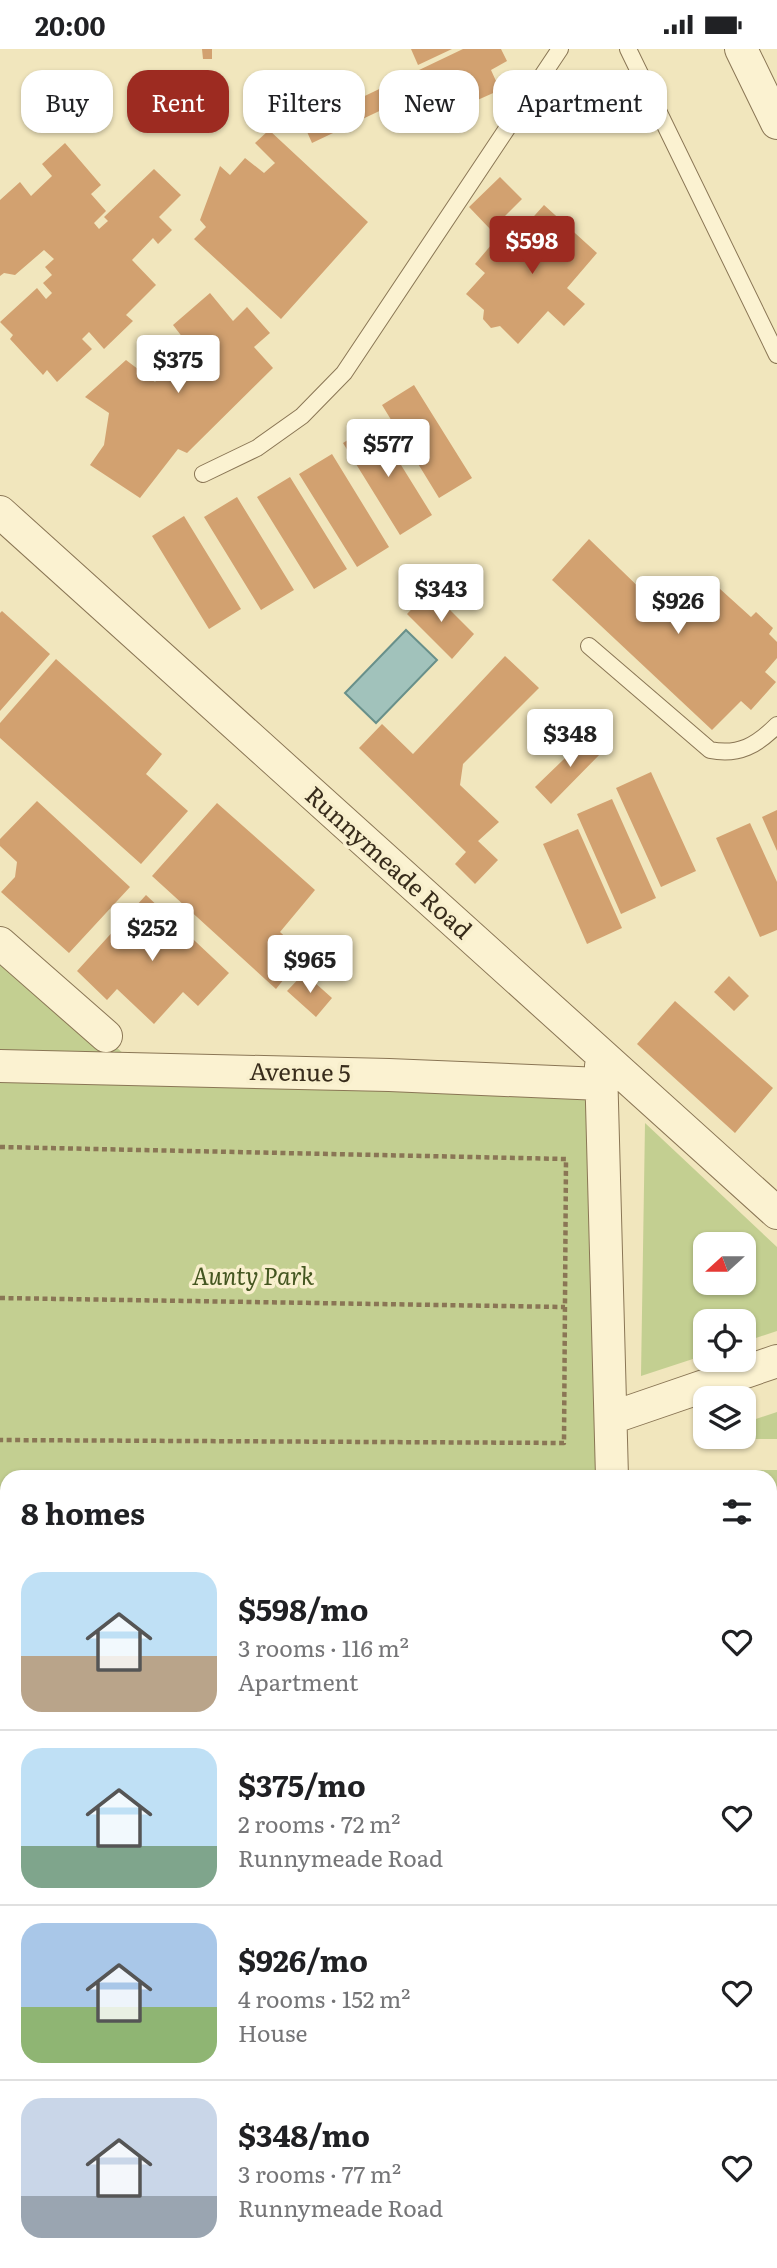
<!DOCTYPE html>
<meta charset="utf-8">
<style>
body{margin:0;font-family:Literata,serif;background:#f6f6f6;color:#202124;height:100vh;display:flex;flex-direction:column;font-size:26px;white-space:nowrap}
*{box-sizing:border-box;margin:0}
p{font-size:23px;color:#757577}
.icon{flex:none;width:38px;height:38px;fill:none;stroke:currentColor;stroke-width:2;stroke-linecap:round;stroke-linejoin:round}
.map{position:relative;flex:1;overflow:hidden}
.drawer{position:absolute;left:0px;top:1421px;width:777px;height:798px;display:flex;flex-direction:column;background:#fff;border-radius:21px 21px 0 0;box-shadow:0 2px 5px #0004}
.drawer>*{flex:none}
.guide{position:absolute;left:21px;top:21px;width:735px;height:63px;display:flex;gap:14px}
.needle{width:46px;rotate:249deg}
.buttons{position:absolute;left:693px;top:1183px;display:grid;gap:14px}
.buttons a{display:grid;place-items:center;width:63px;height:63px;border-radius:14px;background:#fff;box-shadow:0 2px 5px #0004;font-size:35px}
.price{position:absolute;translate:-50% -60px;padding:0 16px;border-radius:7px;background:#fff;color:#222;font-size:23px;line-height:46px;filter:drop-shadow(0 2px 4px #0008)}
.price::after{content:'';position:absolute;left:50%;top:42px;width:21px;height:16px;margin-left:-10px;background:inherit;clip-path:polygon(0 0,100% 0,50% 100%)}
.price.current{background:#9d2b21;color:#fff}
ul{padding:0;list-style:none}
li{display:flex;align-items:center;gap:21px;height:175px;padding:0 21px}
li+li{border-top:2px solid #e0e0e0}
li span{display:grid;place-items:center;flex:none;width:196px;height:140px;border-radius:21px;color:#555}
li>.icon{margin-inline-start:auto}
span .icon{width:84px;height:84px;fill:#fffc;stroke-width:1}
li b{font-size:30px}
h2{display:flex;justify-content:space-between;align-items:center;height:84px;padding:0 21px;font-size:30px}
.tag{padding:0 24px;border-radius:21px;background:#fff;box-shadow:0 2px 5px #0004;font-size:24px;line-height:63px}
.tag.current{background:#9d2b21;color:#fff}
.status{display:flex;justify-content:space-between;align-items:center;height:49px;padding:0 35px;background:#fff;direction:ltr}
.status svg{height:19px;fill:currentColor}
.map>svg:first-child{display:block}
</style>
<div class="status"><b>20:00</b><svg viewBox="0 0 49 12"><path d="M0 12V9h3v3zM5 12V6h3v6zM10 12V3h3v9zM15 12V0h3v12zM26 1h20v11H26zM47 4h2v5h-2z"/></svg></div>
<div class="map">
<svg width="777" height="2219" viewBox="0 0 777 2219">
<rect width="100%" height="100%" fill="#f1e6bd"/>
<path fill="#c3cf91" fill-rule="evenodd" d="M0,896L141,1020L0,1017Z
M0,1024L601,1035L611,1428H7V1442H0Z
M645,1074L777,1198V1282L744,1293V1272H705V1306L641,1327ZM705,1195H744V1234H705Z
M777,1363V1390H697L744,1388V1374Z
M693,1421H777V1562H770V1428H693Z
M770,1602H777V1745H770Z"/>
<path fill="#a1c2bb" stroke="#68908a" stroke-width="2" d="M406,581L437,611L376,674L345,644Z"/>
<path fill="#d2a170" d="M202,0H212V10H203Z
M411,0H452L418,16Z
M463,0H501L507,12L491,21L500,41L419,77L414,67L400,74L392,56L312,94L304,76Z
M269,81L368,173L281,270L194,190L206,178L200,171L220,117L230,126L245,109L264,124L275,114L255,94Z
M65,94L101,136L91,145L106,162L94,174L99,180L108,172L104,168L154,120L181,146L159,168L172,181L158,195L153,189L132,211L156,236L126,266L133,272L104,300L89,283L82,290L92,300L57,333L47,321L43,326L10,290L13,286L0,273L37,239L46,250L52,244L43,234L52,226L45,218L54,210L44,201L15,226L4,224L0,227V151L20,133L31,147L52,127L42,115Z
M500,128L522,150L491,181L469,158Z
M544,156L597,204L567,239L585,255L564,277L548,262L518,295L500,277L491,279L483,270L484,261L466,245L485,224L475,215L498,188L507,197Z
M210,244L233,272L247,258L270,284L254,298L273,319L187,404L178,400L140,449L90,416L104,396L109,364L85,348L126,311L155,333L190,298L173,276Z
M414,336L472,429L439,449L382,356Z
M375,374L432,466L400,486L343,394Z
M332,405L389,498L357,518L299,425Z
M290,428L347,520L314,540L257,448Z
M237,448L294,541L261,561L204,468Z
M184,467L241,560L209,580L152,487Z
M589,490L651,550L660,539L682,559L709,530L751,568L756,563L773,579L769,585L777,593V609L765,623L776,633L751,661L741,652L712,681L552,531Z
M430,541L474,585L452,610L407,565Z
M2,562L50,605L0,662V564Z
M505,607L539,639L463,715L460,736L499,773L478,792L498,811L475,835L455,815L466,803L359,699L382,675L413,705Z
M56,610L162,705L146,725L188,762L141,815L0,689V674Z
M590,685L605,700L551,755L535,738Z
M651,723L696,822L661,838L616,739Z
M612,750L656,849L621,865L577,765Z
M37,752L130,838L69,904L1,843L15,828L17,813L0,797V790Z
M217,754L315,841L280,883L304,905L276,940L152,827Z
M777,761V802L762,768Z
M750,774L777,833V881L760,888L716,789Z
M578,780L622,879L587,895L543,795Z
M146,846L229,924L198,957L183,943L154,975L117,940L107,951L77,922Z
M304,924L332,949L316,968L287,942Z
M729,927L749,947L734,962L714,943Z
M675,952L773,1039L735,1084L637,995Z
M0,1554H7V1609L0,1608Z
M0,1669L7,1670V1777H0Z
M0,1801H7V1849H0Z
M770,1843H777V1938H770Z
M7,1948V1998H0V1949Z
M770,1957L777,1958V2047H770Z
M2,2031H7V2082H1Z
M770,2069H777V2128H770Z
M7,2212H119V2219H6Z
M252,2212H397V2219H252Z
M416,2212H569V2219H416Z"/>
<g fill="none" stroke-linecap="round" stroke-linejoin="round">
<defs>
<path id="lane" d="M628,0L777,306
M203,425L257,399L302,367L344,324L560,0
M589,597L710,701C739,707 757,696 777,676"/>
<path id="street" d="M741,0L777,74
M0,463L777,1164
M0,894L106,987
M0,1017L389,1026L601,1035
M601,1017L612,1428
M611,1369L777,1312
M770,1799H777
M770,2179H777
M617,2212V2219
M192,2219L193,2212"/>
</defs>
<use href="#lane" stroke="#8a7655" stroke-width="18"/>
<use href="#street" stroke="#8a7655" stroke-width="34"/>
<path stroke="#8a7655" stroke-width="4.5" stroke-dasharray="5 3.5" stroke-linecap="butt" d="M0,1098L566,1110L564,1394L0,1391
M0,1249L565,1258"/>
<use href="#lane" stroke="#fbf2d1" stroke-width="16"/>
<use href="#street" stroke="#fbf2d1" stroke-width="32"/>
</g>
<g text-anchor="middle" stroke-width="7" stroke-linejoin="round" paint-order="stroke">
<g font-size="24" fill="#382c1b" stroke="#f8efcd">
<text transform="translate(388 814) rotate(42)" y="8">Runnymeade Road</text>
<text transform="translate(300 1024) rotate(1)" y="8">Avenue 5</text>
</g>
<g font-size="24" font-style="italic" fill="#445620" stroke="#f8efcd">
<text x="253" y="1236">Aunty Park</text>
</g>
</g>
</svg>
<div class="buttons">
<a><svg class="needle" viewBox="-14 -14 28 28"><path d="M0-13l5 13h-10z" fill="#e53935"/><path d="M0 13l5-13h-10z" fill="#757577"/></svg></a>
<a><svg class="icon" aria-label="locate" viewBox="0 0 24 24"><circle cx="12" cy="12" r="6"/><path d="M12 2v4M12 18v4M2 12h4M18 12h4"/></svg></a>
<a><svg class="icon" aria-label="layers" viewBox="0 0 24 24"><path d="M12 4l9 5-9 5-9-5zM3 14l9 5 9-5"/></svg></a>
</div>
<b class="price current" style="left:532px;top:227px">$598</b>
<b class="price" style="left:178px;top:346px">$375</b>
<b class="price" style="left:388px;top:430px">$577</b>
<b class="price" style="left:441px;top:575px">$343</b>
<b class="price" style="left:678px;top:587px">$926</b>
<b class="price" style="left:570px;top:720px">$348</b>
<b class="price" style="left:152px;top:914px">$252</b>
<b class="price" style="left:310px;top:946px">$965</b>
<div class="guide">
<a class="tag">Buy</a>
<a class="tag current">Rent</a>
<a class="tag">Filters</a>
<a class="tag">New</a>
<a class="tag">Apartment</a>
</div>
<section class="drawer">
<h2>8 homes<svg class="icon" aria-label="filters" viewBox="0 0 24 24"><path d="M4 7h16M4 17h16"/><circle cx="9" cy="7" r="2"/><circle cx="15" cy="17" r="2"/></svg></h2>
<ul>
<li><span style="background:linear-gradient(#bfe0f5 60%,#b9a48a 0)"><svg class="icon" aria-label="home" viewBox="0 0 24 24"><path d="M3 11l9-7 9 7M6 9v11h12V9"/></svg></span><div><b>$598/mo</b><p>3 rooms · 116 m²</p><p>Apartment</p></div><svg class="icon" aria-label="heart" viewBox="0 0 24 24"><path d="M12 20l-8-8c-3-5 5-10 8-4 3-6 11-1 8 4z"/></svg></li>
<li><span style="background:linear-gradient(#bfe0f5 70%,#7fa58c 0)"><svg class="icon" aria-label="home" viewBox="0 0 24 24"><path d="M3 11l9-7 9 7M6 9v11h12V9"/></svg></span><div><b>$375/mo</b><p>2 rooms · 72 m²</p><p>Runnymeade Road</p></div><svg class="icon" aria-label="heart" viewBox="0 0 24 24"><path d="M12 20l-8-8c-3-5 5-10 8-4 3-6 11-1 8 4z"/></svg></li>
<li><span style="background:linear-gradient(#a9c7e8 60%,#8fb573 0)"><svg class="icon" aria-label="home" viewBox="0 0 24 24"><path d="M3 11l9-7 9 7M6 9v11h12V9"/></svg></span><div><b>$926/mo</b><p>4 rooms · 152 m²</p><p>House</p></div><svg class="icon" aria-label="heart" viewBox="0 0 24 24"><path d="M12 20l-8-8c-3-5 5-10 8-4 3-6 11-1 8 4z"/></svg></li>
<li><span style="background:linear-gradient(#c9d6e8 70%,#9aa5b1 0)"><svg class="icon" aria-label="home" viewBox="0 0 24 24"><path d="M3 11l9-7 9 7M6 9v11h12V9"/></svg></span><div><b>$348/mo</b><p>3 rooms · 77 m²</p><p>Runnymeade Road</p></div><svg class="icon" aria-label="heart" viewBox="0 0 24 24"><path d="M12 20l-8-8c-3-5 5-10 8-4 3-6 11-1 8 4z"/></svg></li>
</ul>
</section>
</div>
